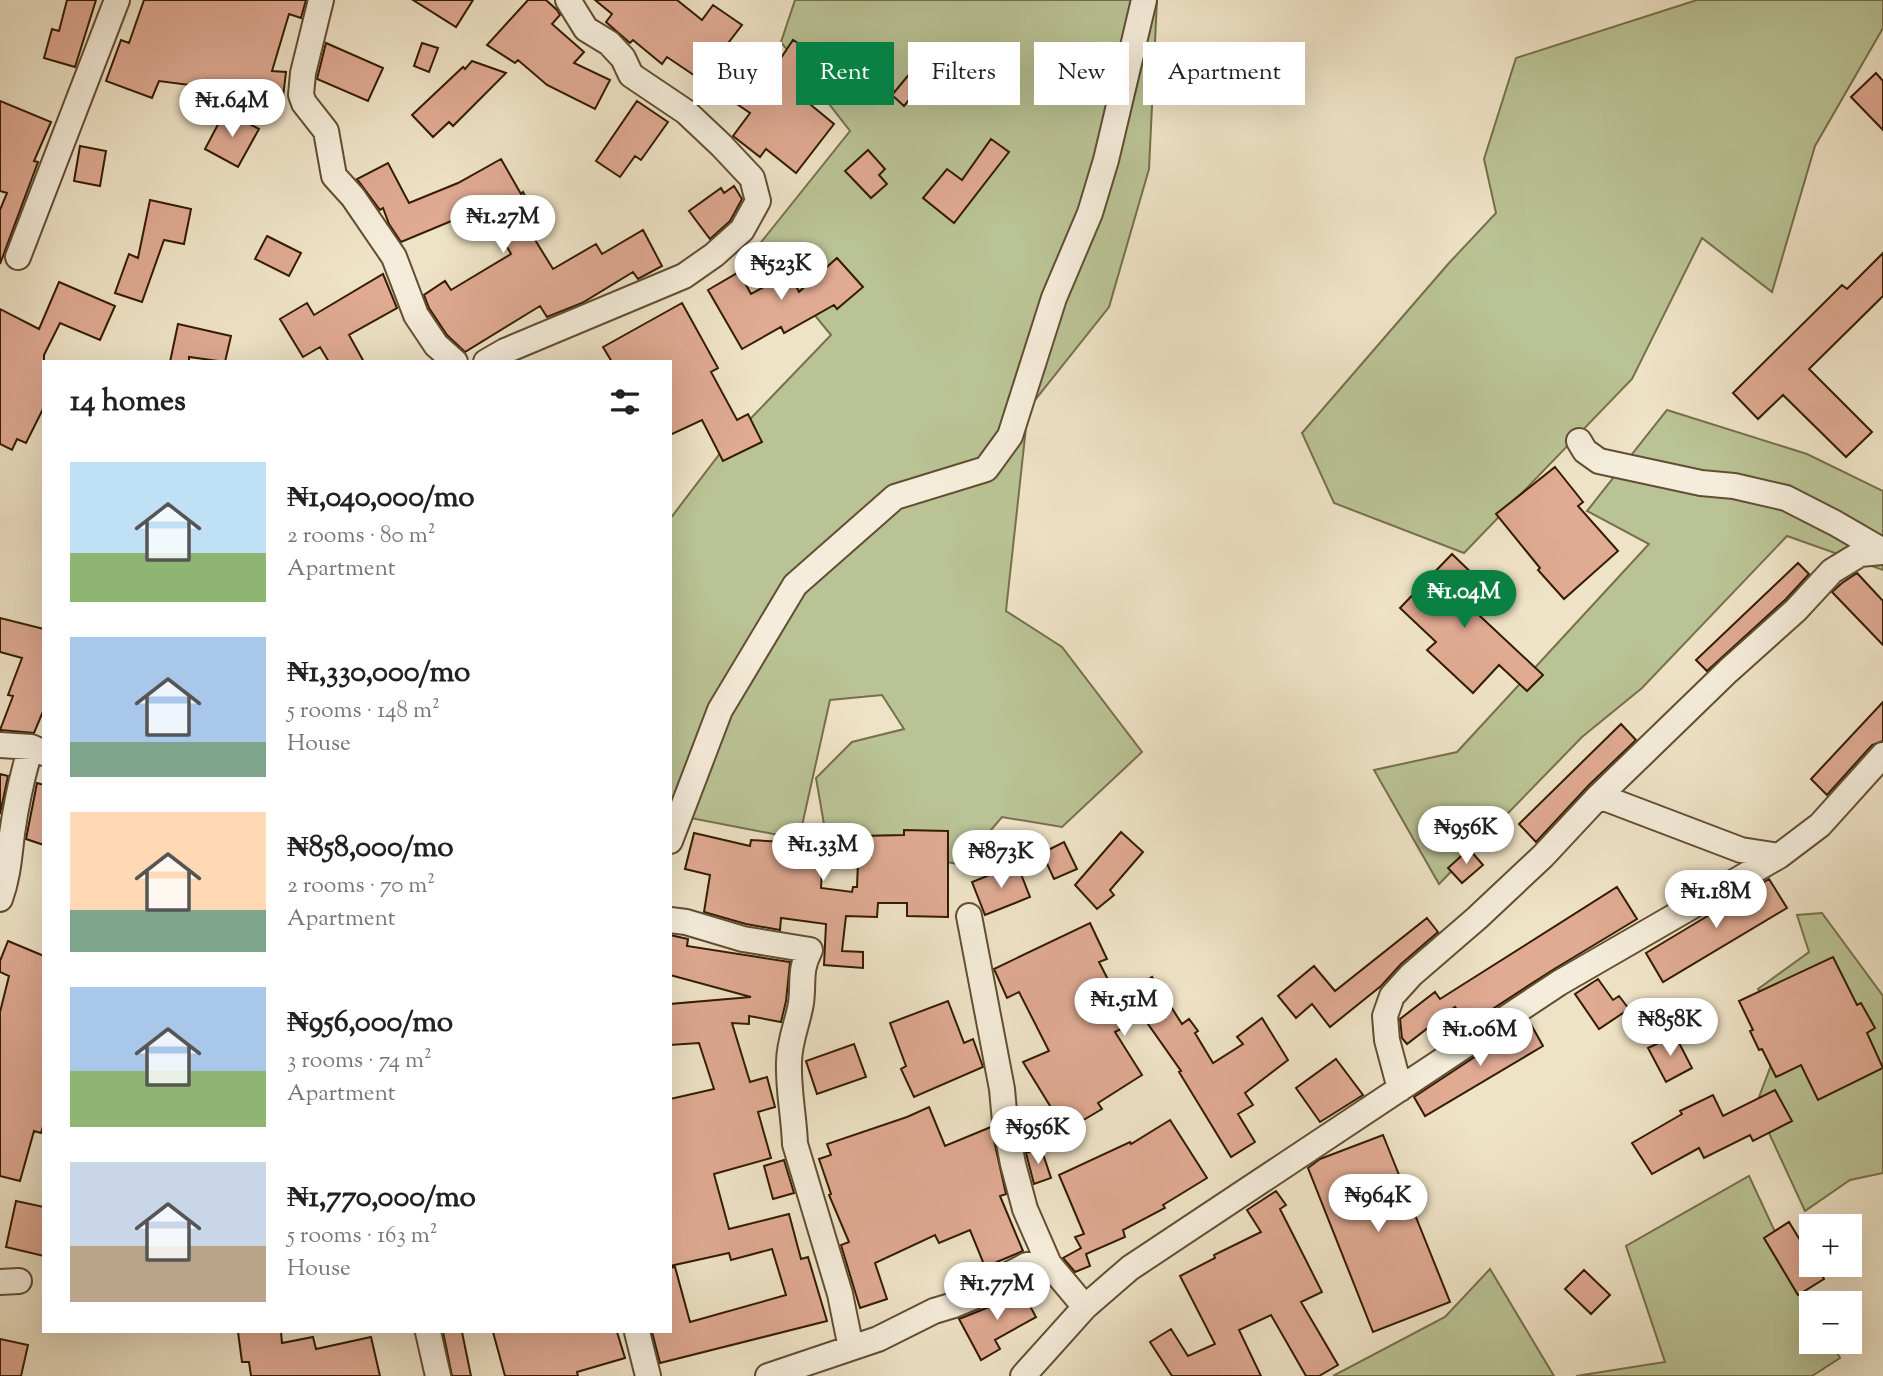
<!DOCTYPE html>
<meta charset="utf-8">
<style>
body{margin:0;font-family:"Sorts Mill Goudy",serif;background:#f2f2f2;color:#222;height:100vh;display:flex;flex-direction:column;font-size:26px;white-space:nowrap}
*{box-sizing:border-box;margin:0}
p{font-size:23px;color:#767676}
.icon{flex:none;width:38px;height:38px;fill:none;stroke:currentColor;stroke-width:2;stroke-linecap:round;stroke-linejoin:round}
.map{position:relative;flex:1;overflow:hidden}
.drawer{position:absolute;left:42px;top:360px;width:630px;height:973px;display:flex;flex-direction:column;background:#fff;border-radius:0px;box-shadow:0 7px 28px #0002}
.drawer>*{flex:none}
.top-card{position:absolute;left:693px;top:42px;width:665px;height:63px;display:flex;gap:14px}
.tools{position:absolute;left:1799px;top:1214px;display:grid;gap:14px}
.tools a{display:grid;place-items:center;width:63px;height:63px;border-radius:0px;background:#fff;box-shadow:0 7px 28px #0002;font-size:35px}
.price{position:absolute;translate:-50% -60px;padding:0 16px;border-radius:24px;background:#fff;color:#222;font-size:23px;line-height:46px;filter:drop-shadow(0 2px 4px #0008)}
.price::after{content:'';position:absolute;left:50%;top:42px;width:21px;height:16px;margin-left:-10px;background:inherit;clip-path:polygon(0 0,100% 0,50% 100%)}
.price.current{background:#0b8043;color:#fff}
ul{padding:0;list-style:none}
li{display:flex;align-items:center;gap:21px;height:175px;padding:0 28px}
li span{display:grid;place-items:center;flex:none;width:196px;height:140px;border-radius:0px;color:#555}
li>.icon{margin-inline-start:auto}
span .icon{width:84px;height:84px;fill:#fffc;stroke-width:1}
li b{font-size:30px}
h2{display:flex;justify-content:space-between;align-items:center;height:84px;padding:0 28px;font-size:30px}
.tag{padding:0 24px;border-radius:0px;background:#fff;box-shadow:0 7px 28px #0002;font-size:24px;line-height:63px}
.tag.current{background:#0b8043;color:#fff}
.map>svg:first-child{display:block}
</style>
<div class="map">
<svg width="1883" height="1376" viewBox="0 0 1883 1376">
<rect width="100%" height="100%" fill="#efe3c7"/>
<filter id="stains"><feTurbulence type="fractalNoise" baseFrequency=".00286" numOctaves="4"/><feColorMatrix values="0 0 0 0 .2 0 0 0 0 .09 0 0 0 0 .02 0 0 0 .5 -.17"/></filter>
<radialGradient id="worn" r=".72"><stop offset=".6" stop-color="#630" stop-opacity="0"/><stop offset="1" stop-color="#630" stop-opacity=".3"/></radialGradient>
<path fill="#bac395" stroke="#76704a" stroke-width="2" d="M795,0H1157L1149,169L1109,307L1028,409L1006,611L1062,647L1142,752L1062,827L1002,817L961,865L826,836L816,778L852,742L904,729L882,695L830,700L799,839L670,814V519L731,439L831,335L758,246L850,131L781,42Z
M1697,0H1883V28L1815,146L1772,292L1702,238L1632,379L1464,553L1334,503L1302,433L1449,263L1496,213L1484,159L1516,58Z
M1667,410L1807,454L1883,491V570L1787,536L1642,688L1582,737L1439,884L1374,770L1457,752L1649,544L1587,511Z
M1822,913L1883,996V1173L1850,1180L1805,1211L1756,1105L1784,1031L1758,989L1809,952L1797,915Z
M1749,1176L1811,1309V1342H1831L1840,1358L1812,1376H1576L1665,1362L1626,1246Z
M1490,1269L1554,1376H1333L1445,1317Z"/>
<path fill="#e0aa93" stroke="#331c00" stroke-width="2" d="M67,0H96L75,67L44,58L52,29L59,31Z
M144,0H306L301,18L289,14L272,71L286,72L283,97L159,81L152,98L106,81L121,40L129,43Z
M413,0H473L456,27Z
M528,0H546L557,10L560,15L552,24L584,52L574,63L610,80L595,109L547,85L518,60L515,63L487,45Z
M595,0H677L702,20L713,5L742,25L729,42L773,70L793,40L829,64L805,100L834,124L796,173L766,149L760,157L733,136L750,113L667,57L662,64L633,40L630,43L606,22L612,14Z
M326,43L383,68L368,101L317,79Z
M422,43L438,48L429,72L414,66Z
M472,61L506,73L453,126L449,122L433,137L412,115L463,67L465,69Z
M911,72L923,83L904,106L892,95Z
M1876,73L1883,81V130L1851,97Z
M0,101L51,122L34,161L38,162L0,264V210L7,193L0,191Z
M637,101L668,122L641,160L635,156L620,177L596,161Z
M225,111L259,129L238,167L205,149Z
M991,139L1009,152L954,223L923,198L947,169L962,180Z
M80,146L106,151L100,186L74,181Z
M868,150L885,169L879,175L887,184L871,198L845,171Z
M501,159L521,194L523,192L540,225L529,230L553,269L596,244L602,254L643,230L662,266L638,279L633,272L582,303L547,317L540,306L465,352L447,335L429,308L424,295L445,281L451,290L511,254L485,207L401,242L389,224L383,208L380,210L357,179L388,163L409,203L458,183Z
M734,186L742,199L730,221L710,239L689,211L721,188L724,193Z
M150,200L191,209L184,244L164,240L142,302L115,293L129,254L138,258Z
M267,236L301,253L289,276L255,259Z
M1883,253V296L1809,369L1872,432L1846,457L1783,395L1758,419L1733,393L1842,285L1847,289Z
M837,258L863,287L837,309L834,305L784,333L781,327L742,349L708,290L739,272L751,294L789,273L799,292Z
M383,274L397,308L349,335L364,362H329L320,347L303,357L280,319L307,303L314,315Z
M59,282L115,306L100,340L60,323L44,355V407L26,443L17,439L12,450L0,444V309L39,329Z
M682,303L718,368L711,372L737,420L748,414L762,442L723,461L702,420L670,435V362H612L603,347Z
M178,324L231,336L225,362L189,357V362H170Z
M1555,467L1583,502L1578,506L1618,551L1564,599L1538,570L1540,568L1496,514Z
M1452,554L1483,584L1465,602L1543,675L1527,691L1499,665L1473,693L1427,650L1436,642L1400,608Z
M1798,563L1809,574L1786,599L1707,671L1696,660Z
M1857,573L1883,601V645L1832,592L1842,583Z
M0,618L44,629V709L34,733L0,730L13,696L8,695L22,658L0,652Z
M1883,702V741L1872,745L1827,795L1811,779Z
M1621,724L1636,740L1589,785L1536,842L1519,824Z
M0,774L8,776L0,814Z
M37,783L44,785V845L26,839Z
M904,830L948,831V917L907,916V903H878L877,917L846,916L842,951L863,952V968L824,965L826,924L781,918L780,930L746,924L704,912L710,875L685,869L694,833L750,846L751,840L784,842V847L823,849L821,888L852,892L853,887H857L859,836L904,835Z
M1121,832L1143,852L1110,890L1114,895L1097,909L1075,885Z
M1064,842L1077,869L1054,879L1042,853Z
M1469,849L1483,865L1462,883L1448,868Z
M1017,864L1030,897L985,915L972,882Z
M1769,879L1787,908L1663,982L1646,953Z
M1617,887L1637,919L1551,971L1468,1025L1455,1007L1407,1044L1402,1038L1400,1019L1435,992L1440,999Z
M1427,918L1438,932L1401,964L1381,986L1330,1027L1312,1004L1296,1018L1278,996L1314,966L1335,991Z
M1090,923L1107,959L1099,962L1118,999L1152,977L1182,1024L1189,1019L1198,1031L1195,1033L1213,1063L1243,1044L1237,1037L1262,1018L1288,1060L1245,1093L1253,1105L1238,1114L1255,1142L1231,1157L1179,1072L1181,1071L1143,1017L1115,1032L1142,1075L1098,1103L1102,1109L1070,1128L1064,1119L1060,1122L1023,1062L1049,1051L1019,992L1007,998L994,969Z
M670,935L688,939L687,946L790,962L786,1001L781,1022L749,1016V1024L732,1023L750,1082L767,1077L775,1107L758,1112L771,1158L714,1174L729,1229L789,1214L801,1259L808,1257L827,1321L660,1363L652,1332H670V1268L675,1267L690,1322L786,1295L772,1249L731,1260L729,1253L670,1266V1099L714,1089L699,1043L670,1045V1004L751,997L670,975Z
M8,941L44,956V1123L41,1133L34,1131L20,1181L0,1176V1012L9,976L0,972V961Z
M1833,957L1857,1005L1861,1003L1875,1028L1867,1033L1883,1068L1818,1100L1801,1065L1776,1077L1762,1049L1759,1050L1750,1031L1753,1030L1739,1001Z
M1598,979L1613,1000L1619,996L1629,1009L1599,1029L1575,994Z
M948,1001L964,1043L973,1039L983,1067L914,1097L901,1069L906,1066L890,1023Z
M1529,1021L1543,1046L1425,1116L1414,1097Z
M1675,1035L1692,1068L1666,1082L1648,1048Z
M854,1044L866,1077L817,1094L806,1061Z
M1336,1059L1363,1095L1320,1122L1296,1088Z
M1775,1090L1792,1121L1753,1141L1750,1135L1704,1158L1699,1148L1652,1174L1632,1143L1682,1114L1680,1111L1713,1095L1723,1116Z
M929,1107L945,1146L991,1127L1006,1194L1000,1196L1023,1251L985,1267L970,1230L939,1243L935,1235L875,1263L887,1299L860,1308L841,1245L849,1242L829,1195L831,1194L819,1159L831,1155L827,1144L907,1117Z
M1170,1120L1207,1178L1163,1205L1165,1208L1123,1230L1125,1237L1086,1254L1090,1266L1075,1272L1063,1258L1081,1248L1075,1237L1084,1234L1059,1175L1130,1142L1131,1144Z
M1383,1135L1450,1302L1373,1332L1308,1168L1320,1159Z
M1041,1148L1051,1178L1034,1184L1026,1153Z
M784,1160L794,1193L773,1199L764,1166Z
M1276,1191L1286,1205L1280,1209L1322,1292L1301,1302L1338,1365L1319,1376H1306L1271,1315L1239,1330L1261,1376H1172L1150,1342L1171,1329L1188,1356L1215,1344L1180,1276L1215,1258L1214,1255L1261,1232L1247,1210Z
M16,1201L44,1207V1256L6,1247Z
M1789,1222L1811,1258V1265H1816L1824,1279L1798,1295L1764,1238Z
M1584,1270L1610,1295L1591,1314L1565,1289Z
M1019,1286L1036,1317L995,1340L1000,1349L981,1360L959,1319L989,1307Z
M238,1332H281L282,1343L313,1337L316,1349L371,1337L380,1376H251L249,1362H242Z
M443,1332H462L471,1376H452Z
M493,1332H617L625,1358L577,1372L578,1376H505Z
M0,1339L28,1345L21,1376H0Z"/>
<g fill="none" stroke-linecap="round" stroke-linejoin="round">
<defs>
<path id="street" d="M321,0L303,73L301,95L304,103L326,131L334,176L353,197L394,257L416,315L436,345L455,362
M18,257L117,0
M486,362L505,351L684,276L714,255L742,230L758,201L752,178L721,145L686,112L631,75L623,58L609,43L586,29L568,0
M1579,441L1585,451L1599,461L1701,483L1734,486L1786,498L1835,523L1883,551
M0,745L31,747L44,753
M1599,796L1741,850L1779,856
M670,841L720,710L795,585L895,497L986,469L1010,436L1054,298L1090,213L1106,160L1144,0
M0,899C8,877 9,858 12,834C16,805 22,776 31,747
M969,916L1002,1089L1005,1122L1013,1164L1025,1209L1049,1264L1085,1307
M670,920L686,922L743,939L810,950C799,971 804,981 801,1003C798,1022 789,1042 789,1062C788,1090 794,1116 795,1144L840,1294L851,1348
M1400,1089L1387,1040L1385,1016L1392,996L1411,975L1477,918L1543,856L1599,796L1728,671L1796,610L1832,571L1860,554L1883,552
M0,1282L19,1281
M428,1332L438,1376
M637,1332L648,1376
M768,1376L878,1339L934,1311L954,1305L983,1293L1006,1276L1027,1265L1049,1264
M1023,1376L1085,1307L1130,1268L1559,983L1779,856L1820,825L1883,755"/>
</defs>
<use href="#street" stroke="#624e32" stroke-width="28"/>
<use href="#street" stroke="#f5eddb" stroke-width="24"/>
</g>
<rect width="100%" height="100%" filter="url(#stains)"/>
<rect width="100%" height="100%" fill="url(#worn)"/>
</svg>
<div class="tools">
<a>+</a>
<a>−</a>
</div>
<b class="price" style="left:232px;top:139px">₦1.64M</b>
<b class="price" style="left:503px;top:255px">₦1.27M</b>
<b class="price" style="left:781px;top:302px">₦523K</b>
<b class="price current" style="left:1464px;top:630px">₦1.04M</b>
<b class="price" style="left:1466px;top:866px">₦956K</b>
<b class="price" style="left:823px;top:883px">₦1.33M</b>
<b class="price" style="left:1001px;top:890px">₦873K</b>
<b class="price" style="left:1716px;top:930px">₦1.18M</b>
<b class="price" style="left:1124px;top:1038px">₦1.51M</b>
<b class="price" style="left:1670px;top:1058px">₦858K</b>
<b class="price" style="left:1480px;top:1068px">₦1.06M</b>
<b class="price" style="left:1038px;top:1166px">₦956K</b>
<b class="price" style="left:1378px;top:1234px">₦964K</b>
<b class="price" style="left:997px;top:1322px">₦1.77M</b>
<div class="top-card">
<a class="tag">Buy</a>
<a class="tag current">Rent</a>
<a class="tag">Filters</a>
<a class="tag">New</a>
<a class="tag">Apartment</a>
</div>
<section class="drawer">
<h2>14 homes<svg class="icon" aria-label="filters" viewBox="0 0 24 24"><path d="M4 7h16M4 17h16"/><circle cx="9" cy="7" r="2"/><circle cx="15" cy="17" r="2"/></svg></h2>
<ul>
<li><span style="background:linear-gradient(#bfe0f5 65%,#8fb573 0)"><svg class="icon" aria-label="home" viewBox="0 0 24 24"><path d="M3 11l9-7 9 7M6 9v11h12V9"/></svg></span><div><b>₦1,040,000/mo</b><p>2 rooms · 80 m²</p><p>Apartment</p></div></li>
<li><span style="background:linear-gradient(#a9c7e8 75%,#7fa58c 0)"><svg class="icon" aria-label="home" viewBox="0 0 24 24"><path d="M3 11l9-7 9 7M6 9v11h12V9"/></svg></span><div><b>₦1,330,000/mo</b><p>5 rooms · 148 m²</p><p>House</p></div></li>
<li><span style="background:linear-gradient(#ffd9b3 70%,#7fa58c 0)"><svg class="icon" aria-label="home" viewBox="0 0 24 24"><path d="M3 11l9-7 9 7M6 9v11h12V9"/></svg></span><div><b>₦858,000/mo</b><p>2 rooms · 70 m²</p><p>Apartment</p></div></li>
<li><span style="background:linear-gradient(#a9c7e8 60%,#8fb573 0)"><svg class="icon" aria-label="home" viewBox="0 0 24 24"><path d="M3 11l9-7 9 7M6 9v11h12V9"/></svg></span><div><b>₦956,000/mo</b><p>3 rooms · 74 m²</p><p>Apartment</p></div></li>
<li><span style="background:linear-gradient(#c9d6e8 60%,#b9a48a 0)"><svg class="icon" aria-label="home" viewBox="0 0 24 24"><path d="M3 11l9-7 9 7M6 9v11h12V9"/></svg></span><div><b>₦1,770,000/mo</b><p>5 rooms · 163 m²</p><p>House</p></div></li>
</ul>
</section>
</div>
